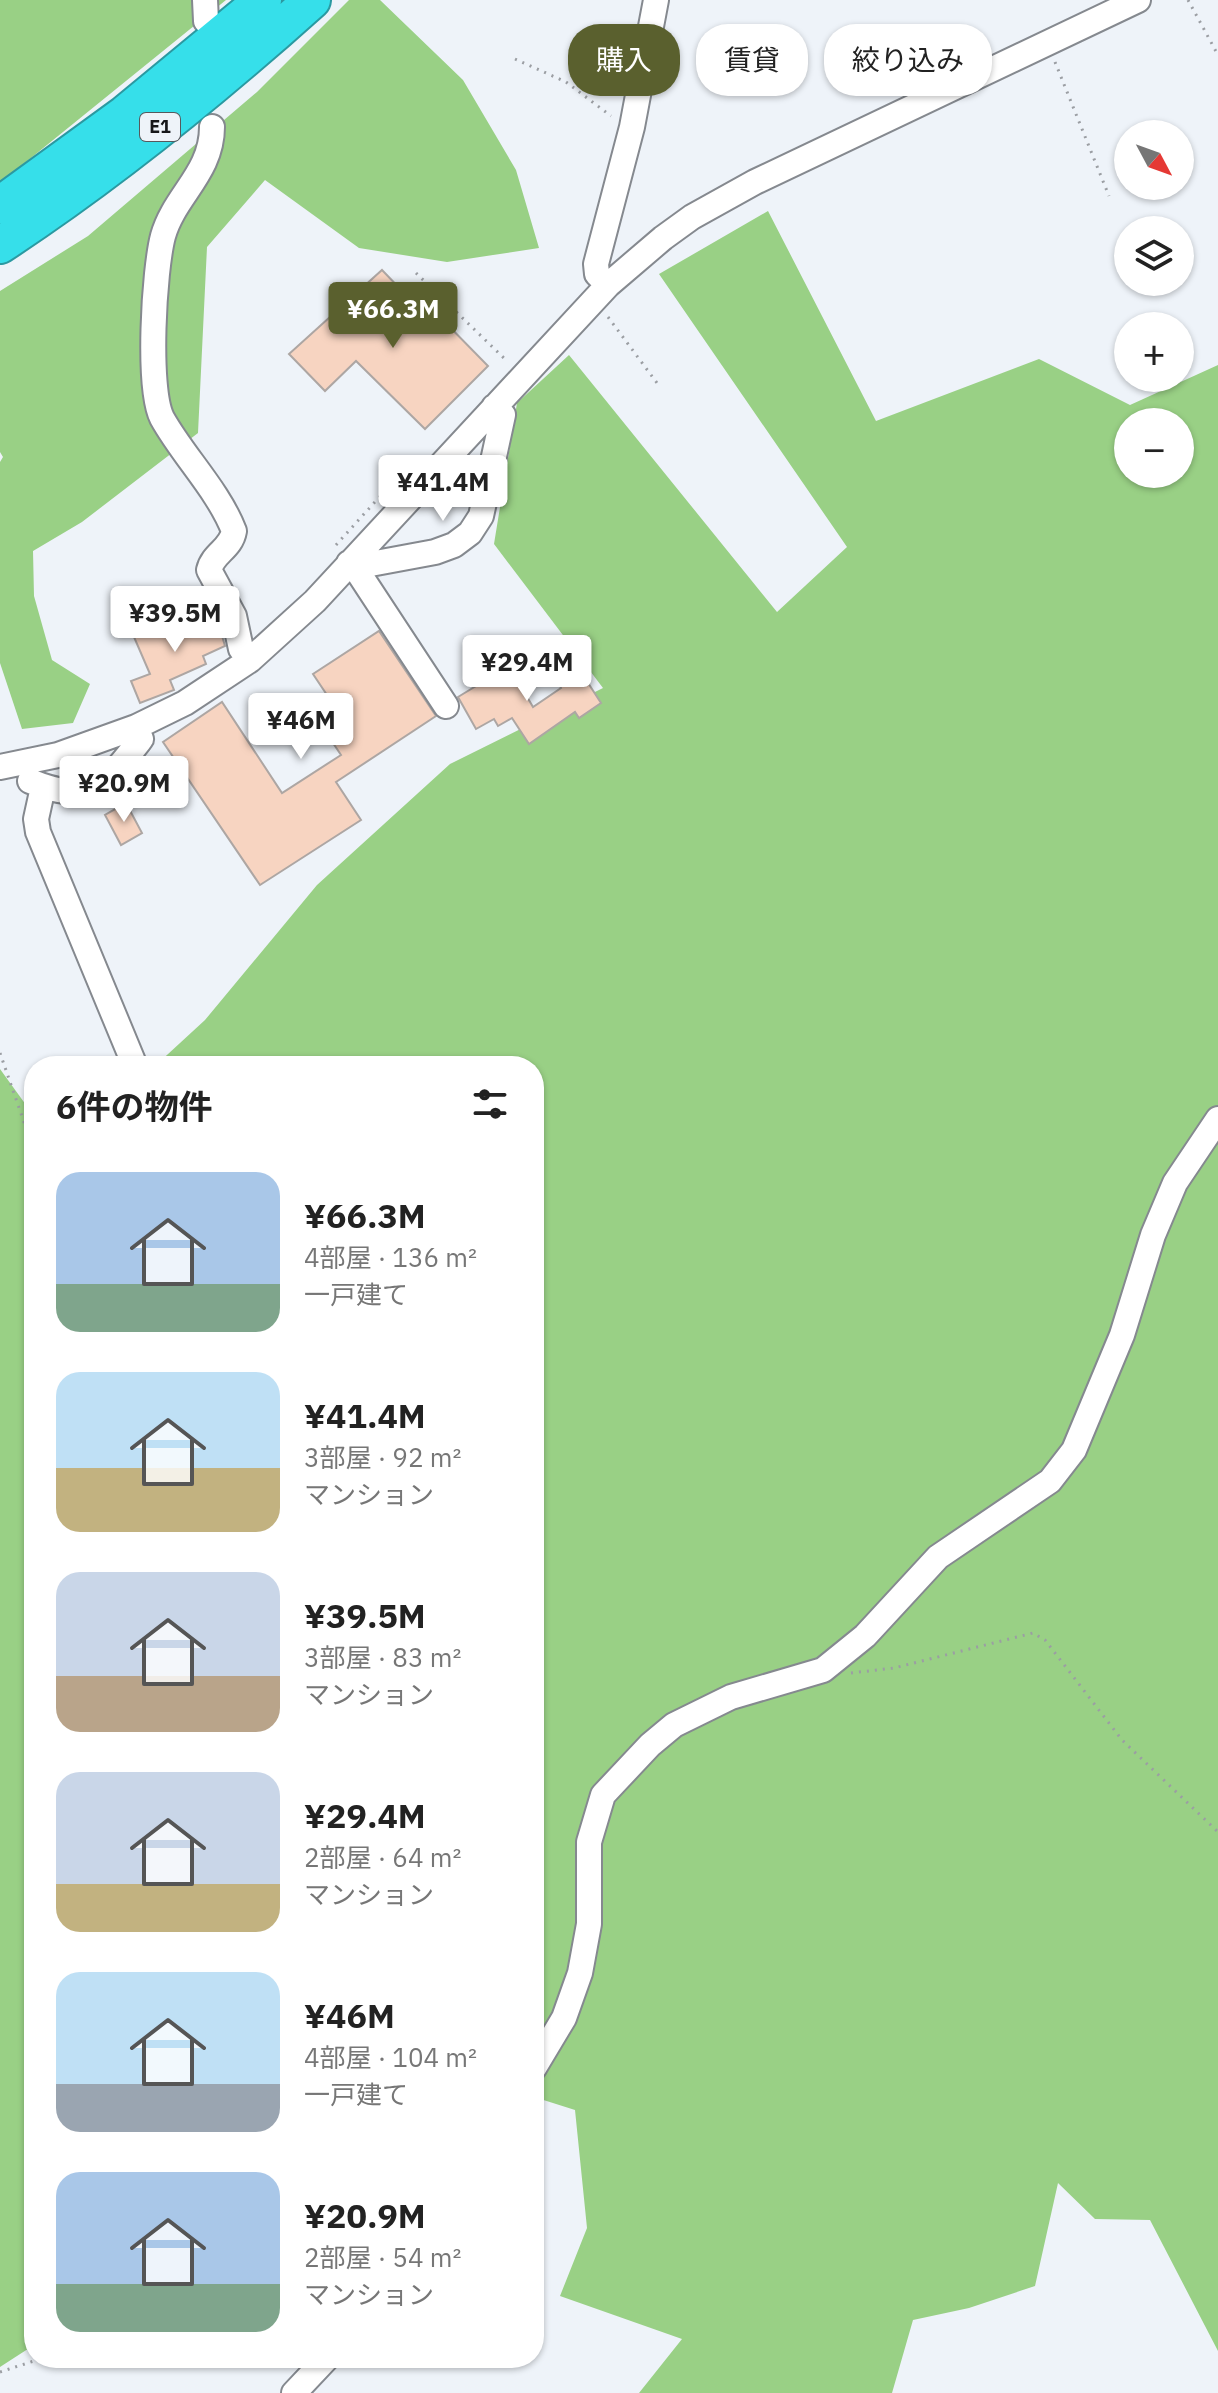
<!DOCTYPE html>
<html lang="ja">
<meta charset="utf-8">
<style>
body{margin:0;font-family:"IBM Plex Sans","Noto Sans JP",sans-serif;background:#f2f2f2;color:#222;height:100vh;display:flex;flex-direction:column;font-size:30px;white-space:nowrap}
*{box-sizing:border-box;margin:0}
p{font-size:26px;color:#767676}
.icon{flex:none;width:44px;height:44px;fill:none;stroke:currentColor;stroke-width:2;stroke-linecap:round;stroke-linejoin:round}
.map{position:relative;flex:1;overflow:hidden}
.details{position:absolute;left:24px;top:1056px;width:520px;height:1312px;display:flex;flex-direction:column;background:#fff;border-radius:32px;box-shadow:0 2px 6px #0004}
.details>*{flex:none}
.top-card{position:absolute;left:568px;top:24px;width:530px;height:72px;display:flex;gap:16px}
.needle{width:52px;rotate:131deg}
.tools{position:absolute;left:1114px;top:120px;display:grid;gap:16px}
.tools a{display:grid;place-items:center;width:80px;height:80px;border-radius:50%;background:#fff;box-shadow:0 2px 6px #0004;font-size:40px}
.price{position:absolute;translate:-50% -68px;padding:0 18px;border-radius:8px;background:#fff;color:#222;font-size:26px;line-height:52px;filter:drop-shadow(0 2px 4px #0008)}
.price::after{content:'';position:absolute;left:50%;top:48px;width:24px;height:18px;margin-left:-12px;background:inherit;clip-path:polygon(0 0,100% 0,50% 100%)}
.price.on{background:#5a602e;color:#fff}
ul{padding:0;list-style:none}
li{display:flex;align-items:center;gap:24px;height:200px;padding:0 32px}
li span{display:grid;place-items:center;flex:none;width:224px;height:160px;border-radius:24px;color:#555}
li>.icon{margin-inline-start:auto}
span .icon{width:96px;height:96px;fill:#fffc;stroke-width:1}
li b{font-size:34px}
h2{display:flex;justify-content:space-between;align-items:center;height:96px;padding:0 32px;font-size:34px}
.tag{padding:0 28px;border-radius:32px;background:#fff;box-shadow:0 2px 6px #0004;font-size:28px;line-height:72px}
.tag.on{background:#5a602e;color:#fff}
.map>svg:first-child{display:block}
</style>
<div class="map">
<svg width="1218" height="2393" viewBox="0 0 1218 2393">
<rect width="100%" height="100%" fill="#eef3f9"/>
<path fill="#99d085" fill-rule="evenodd" d="M0,0H226L0,183Z
M349,0H380L463,80L516,170L539,248L447,262L359,248L265,180L207,247L198,433L82,522L33,551L34,596L52,660L90,684L73,723L22,729L0,663V462L3,457L0,452V291L88,236L257,92Z
M768,211L876,421L1039,359L1130,405L1218,365V2351L1150,2220L1095,2219L1058,2183L1035,2286L969,2308L913,2320L892,2393H639L682,2339L560,2296L587,2228L575,2110L534,2097V1066H155L205,1020L317,885L450,764L603,688L494,544L517,403L569,355L777,612L847,547L659,274ZM1128,422H1180V474H1128Z
M0,1069L34,1116V2345L0,2367Z"/>
<path fill="#f7d4c1" stroke="#ada6a3" stroke-width="2" d="M382,270L431,321L437,314L488,366L425,429L356,361L325,391L289,354Z
M215,612L225,646L203,656L206,664L170,680L174,690L140,703L131,681L150,674L134,637L168,623L172,632Z
M379,631L436,716L336,782L361,820L260,885L163,742L222,702L282,793L341,755L317,719L335,707L313,674Z
M509,666L533,707L561,688L558,683L579,669L601,703L579,718L575,712L529,744L512,718L498,726L494,719L476,729L458,697Z
M126,803L142,833L121,845L105,815Z"/>
<g fill="none" stroke-linecap="round" stroke-linejoin="round">
<defs>
<path id="minor" d="M205,0L206,21
M212,127C212,173 174,196 163,236C154,270 147,388 162,418C183,456 218,490 234,531C231,549 213,553 209,570L234,616L241,649L250,660
M608,285L597,274L596,264L632,127L656,0
M349,563L358,572L446,706
M358,572L365,565L435,552L454,545L470,533L481,516L503,415L494,407
M0,767L58,755L136,727L185,703L250,660L315,601L608,285L663,238L692,217L755,182L1138,0
M30,781C90,806 106,784 141,739L136,727
M43,787L36,819L38,832L135,1066
M534,2068L564,2018L580,1973L589,1924V1842L603,1795L650,1745L674,1725L731,1697L823,1670L865,1636L938,1557L1050,1481L1074,1450L1122,1335L1153,1235L1175,1183L1218,1119
M294,2393L327,2358"/>
<path id="highway" d="M0,205L125,114L263,0
M0,245C110,173 214,88 312,0"/>
</defs>
<use href="#minor" stroke="#85898f" stroke-width="28"/>
<use href="#highway" stroke="#2b99a1" stroke-width="40"/>
<path stroke="#9b9ea3" stroke-width="3" stroke-dasharray="2 6" stroke-linecap="butt" d="M1188,0L1218,55
M515,59L566,82L611,116
M1055,62L1109,196
M416,273L508,362
M608,317L660,387
M336,545L411,462
M0,1053L25,1125
M851,1673L894,1668L1033,1633L1045,1640L1122,1740L1218,1832
M0,2372L43,2358"/>
<use href="#minor" stroke="#fff" stroke-width="24"/>
<use href="#highway" stroke="#36dfea" stroke-width="36"/>
</g>
<g text-anchor="middle" stroke-width="8" stroke-linejoin="round" paint-order="stroke">
<rect fill="#eef3f9" stroke="#57595d" stroke-width="2" x="140" y="113" width="40" height="28" rx="6"/>
<g font-size="18" font-weight="bold" fill="#16171a">
<text x="160" y="133">E1</text>
</g>
</g>
</svg>
<div class="tools">
<a><svg class="needle" viewBox="-14 -14 28 28"><path d="M0-13l5 13h-10z" fill="#e53935"/><path d="M0 13l5-13h-10z" fill="#767676"/></svg></a>
<a><svg class="icon" aria-label="layers" viewBox="0 0 24 24"><path d="M12 4l9 5-9 5-9-5zM3 14l9 5 9-5"/></svg></a>
<a>+</a>
<a>−</a>
</div>
<b class="price on" style="left:393px;top:350px">¥66.3M</b>
<b class="price" style="left:443px;top:523px">¥41.4M</b>
<b class="price" style="left:175px;top:654px">¥39.5M</b>
<b class="price" style="left:527px;top:703px">¥29.4M</b>
<b class="price" style="left:301px;top:761px">¥46M</b>
<b class="price" style="left:124px;top:824px">¥20.9M</b>
<div class="top-card">
<a class="tag on">購入</a>
<a class="tag">賃貸</a>
<a class="tag">絞り込み</a>
</div>
<section class="details">
<h2>6件の物件<svg class="icon" aria-label="filters" viewBox="0 0 24 24"><path d="M4 7h16M4 17h16"/><circle cx="9" cy="7" r="2"/><circle cx="15" cy="17" r="2"/></svg></h2>
<ul>
<li><span style="background:linear-gradient(#a9c7e8 70%,#7fa58c 0)"><svg class="icon" aria-label="home" viewBox="0 0 24 24"><path d="M3 11l9-7 9 7M6 9v11h12V9"/></svg></span><div><b>¥66.3M</b><p>4部屋 · 136 m²</p><p>一戸建て</p></div></li>
<li><span style="background:linear-gradient(#bfe0f5 60%,#c2b280 0)"><svg class="icon" aria-label="home" viewBox="0 0 24 24"><path d="M3 11l9-7 9 7M6 9v11h12V9"/></svg></span><div><b>¥41.4M</b><p>3部屋 · 92 m²</p><p>マンション</p></div></li>
<li><span style="background:linear-gradient(#c9d6e8 65%,#b9a48a 0)"><svg class="icon" aria-label="home" viewBox="0 0 24 24"><path d="M3 11l9-7 9 7M6 9v11h12V9"/></svg></span><div><b>¥39.5M</b><p>3部屋 · 83 m²</p><p>マンション</p></div></li>
<li><span style="background:linear-gradient(#c9d6e8 70%,#c2b280 0)"><svg class="icon" aria-label="home" viewBox="0 0 24 24"><path d="M3 11l9-7 9 7M6 9v11h12V9"/></svg></span><div><b>¥29.4M</b><p>2部屋 · 64 m²</p><p>マンション</p></div></li>
<li><span style="background:linear-gradient(#bfe0f5 70%,#9aa5b1 0)"><svg class="icon" aria-label="home" viewBox="0 0 24 24"><path d="M3 11l9-7 9 7M6 9v11h12V9"/></svg></span><div><b>¥46M</b><p>4部屋 · 104 m²</p><p>一戸建て</p></div></li>
<li><span style="background:linear-gradient(#a9c7e8 70%,#7fa58c 0)"><svg class="icon" aria-label="home" viewBox="0 0 24 24"><path d="M3 11l9-7 9 7M6 9v11h12V9"/></svg></span><div><b>¥20.9M</b><p>2部屋 · 54 m²</p><p>マンション</p></div></li>
</ul>
</section>
</div>
